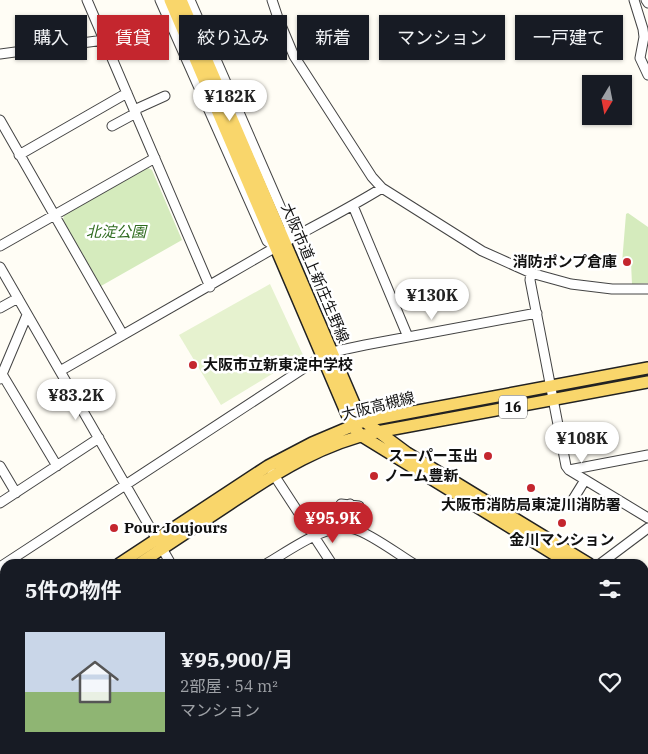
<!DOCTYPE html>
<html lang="ja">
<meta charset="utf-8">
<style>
body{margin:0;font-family:"IBM Plex Serif","Noto Sans JP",serif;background:#20242c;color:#f1f3f6;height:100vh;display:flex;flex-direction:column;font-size:19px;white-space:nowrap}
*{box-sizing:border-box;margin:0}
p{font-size:16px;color:#9ea1a6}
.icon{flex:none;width:28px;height:28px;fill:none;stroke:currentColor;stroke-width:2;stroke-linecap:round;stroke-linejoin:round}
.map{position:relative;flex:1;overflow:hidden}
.drawer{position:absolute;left:0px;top:559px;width:649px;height:196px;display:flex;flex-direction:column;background:#171b24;border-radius:15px 15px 0 0;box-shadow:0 1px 4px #0004}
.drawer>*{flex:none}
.banner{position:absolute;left:15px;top:15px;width:619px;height:45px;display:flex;gap:10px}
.needle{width:32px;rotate:190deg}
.fabs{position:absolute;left:582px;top:75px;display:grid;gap:10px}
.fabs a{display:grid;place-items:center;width:50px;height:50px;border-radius:0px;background:#171b24;box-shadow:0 1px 4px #0004;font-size:25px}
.price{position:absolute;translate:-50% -42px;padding:0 11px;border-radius:18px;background:#fff;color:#222;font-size:16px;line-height:32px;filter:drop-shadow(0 1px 2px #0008)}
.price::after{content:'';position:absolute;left:50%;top:30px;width:15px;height:11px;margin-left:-8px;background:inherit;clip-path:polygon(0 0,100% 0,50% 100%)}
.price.on{background:#c4262e;color:#fff}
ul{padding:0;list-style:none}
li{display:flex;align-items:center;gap:15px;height:125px;padding:0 25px}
li span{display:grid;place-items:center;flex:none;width:140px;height:100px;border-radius:0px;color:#555}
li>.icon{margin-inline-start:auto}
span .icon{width:60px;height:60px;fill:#fffc;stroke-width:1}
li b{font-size:21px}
h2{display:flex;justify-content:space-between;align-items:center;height:60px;padding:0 25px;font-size:21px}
.chip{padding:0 18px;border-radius:0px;background:#171b24;box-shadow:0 1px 4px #0004;font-size:18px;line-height:45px}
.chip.on{background:#c4262e;color:#fff}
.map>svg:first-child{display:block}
</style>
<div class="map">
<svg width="648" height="754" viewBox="0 0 648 754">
<rect width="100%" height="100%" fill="#fffdf5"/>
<path fill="#d5ebbd" d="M148,168L152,170L182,240L101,286L63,220L64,215Z
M628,213L648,227V283L632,284L631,263H622L626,214Z
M648,374V376L565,390L566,389Z"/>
<path fill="#e6f2cf" d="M270,284L303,355L221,405L179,335Z"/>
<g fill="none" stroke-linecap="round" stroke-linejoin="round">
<defs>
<path id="minor" d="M87,0L210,287
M160,0L267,241L274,246
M190,0L289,227L286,242
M272,0L278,18L294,56L372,177L382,188L482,251L531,273L571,284L612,289H648
M634,0L643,29L644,37L640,58L648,75
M646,0L648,3
M0,54L104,40
M134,110L165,96
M0,120L123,335
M112,126L136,113
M19,155L127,93
M353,206L408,337
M0,246L155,158
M0,267L171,564
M531,273L530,280L566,466L569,470L648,518
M0,308L18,298
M60,371C128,332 195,294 262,255C302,232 343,212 382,188
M2,374L57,466
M0,379L27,315
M0,466L16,493
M569,470L648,455
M272,472L332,564
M572,501L585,480
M0,503L99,438
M341,504L359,506
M346,528L350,504
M266,564C289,551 328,521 354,529C370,533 399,555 414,564
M600,564L648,528
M0,567L321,357L332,352L365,345L537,313
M644,676L648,670
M644,713L648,716
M0,731L5,728
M119,750L121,754
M166,750L168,754
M202,750L205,754
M278,750L280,754
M379,750L383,754
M481,750L486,754
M587,750L592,754
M70,754L76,750
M250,754L256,750
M345,754L350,750"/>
<path id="major" d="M170,0L352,426L362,436L570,564
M181,0L358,413L364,421L407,453L589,564
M119,564L268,466L312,443L364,421L648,368
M139,564C171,543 202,522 234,501C279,471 324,443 377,432L648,382
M644,597L648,600
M644,608L648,611
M0,642L5,639
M0,654L5,651"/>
</defs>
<use href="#minor" stroke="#444" stroke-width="11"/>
<use href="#major" stroke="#222" stroke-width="14"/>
<use href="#minor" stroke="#fff" stroke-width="9"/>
<use href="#major" stroke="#f9d66b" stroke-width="11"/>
</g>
<g fill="#c4262e" stroke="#fff" stroke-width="2">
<circle cx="627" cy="262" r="5"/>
<circle cx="193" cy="365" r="5"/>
<circle cx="488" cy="456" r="5"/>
<circle cx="374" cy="476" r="5"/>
<circle cx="531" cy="488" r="5"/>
<circle cx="562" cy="523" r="5"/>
<circle cx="114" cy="528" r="5"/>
</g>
<g text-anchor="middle" stroke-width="5" stroke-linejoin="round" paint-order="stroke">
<rect fill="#fff" stroke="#585858" stroke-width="1" x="499" y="395.5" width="28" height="23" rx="4"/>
<g font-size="14" font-weight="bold" fill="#111">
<text x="513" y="412">16</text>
</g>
<g font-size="15" font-style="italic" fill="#2f6b1f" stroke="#fff">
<text x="116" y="237">北淀公園</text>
</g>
<g font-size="15" font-weight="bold" fill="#111" stroke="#fff" text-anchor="start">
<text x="617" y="267" text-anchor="end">消防ポンプ倉庫</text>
<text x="203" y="370">大阪市立新東淀中学校</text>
<text x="478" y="461" text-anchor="end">スーパー玉出</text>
<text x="384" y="481">ノーム豊新</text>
<text x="531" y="510" text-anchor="middle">大阪市消防局東淀川消防署</text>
<text x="124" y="533">Pour Joujours</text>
<text x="562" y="545" text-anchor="middle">金川マンション</text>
</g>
<g font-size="15" fill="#111" stroke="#fff">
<text transform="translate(315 273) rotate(67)" y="5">大阪市道上新庄生野線</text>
<text transform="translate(378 406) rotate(-14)" y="5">大阪高槻線</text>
</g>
</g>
</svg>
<div class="fabs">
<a><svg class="needle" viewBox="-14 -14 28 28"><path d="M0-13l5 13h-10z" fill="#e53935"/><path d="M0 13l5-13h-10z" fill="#9ea1a6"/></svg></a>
</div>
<b class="price" style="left:230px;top:122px">¥182K</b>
<b class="price" style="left:432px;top:321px">¥130K</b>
<b class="price" style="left:76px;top:421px">¥83.2K</b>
<b class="price" style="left:582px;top:464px">¥108K</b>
<b class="price on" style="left:333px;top:544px">¥95.9K</b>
<div class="banner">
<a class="chip">購入</a>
<a class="chip on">賃貸</a>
<a class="chip">絞り込み</a>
<a class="chip">新着</a>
<a class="chip">マンション</a>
<a class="chip">一戸建て</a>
</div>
<section class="drawer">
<h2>5件の物件<svg class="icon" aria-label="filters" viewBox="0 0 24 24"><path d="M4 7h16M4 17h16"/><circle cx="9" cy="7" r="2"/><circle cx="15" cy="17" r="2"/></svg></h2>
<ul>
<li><span style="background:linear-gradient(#c9d6e8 60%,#8fb573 0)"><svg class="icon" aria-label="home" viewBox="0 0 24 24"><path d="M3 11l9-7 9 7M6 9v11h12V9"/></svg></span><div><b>¥95,900/月</b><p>2部屋 · 54 m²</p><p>マンション</p></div><svg class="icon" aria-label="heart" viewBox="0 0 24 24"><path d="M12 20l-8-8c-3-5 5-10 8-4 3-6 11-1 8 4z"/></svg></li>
</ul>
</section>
</div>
